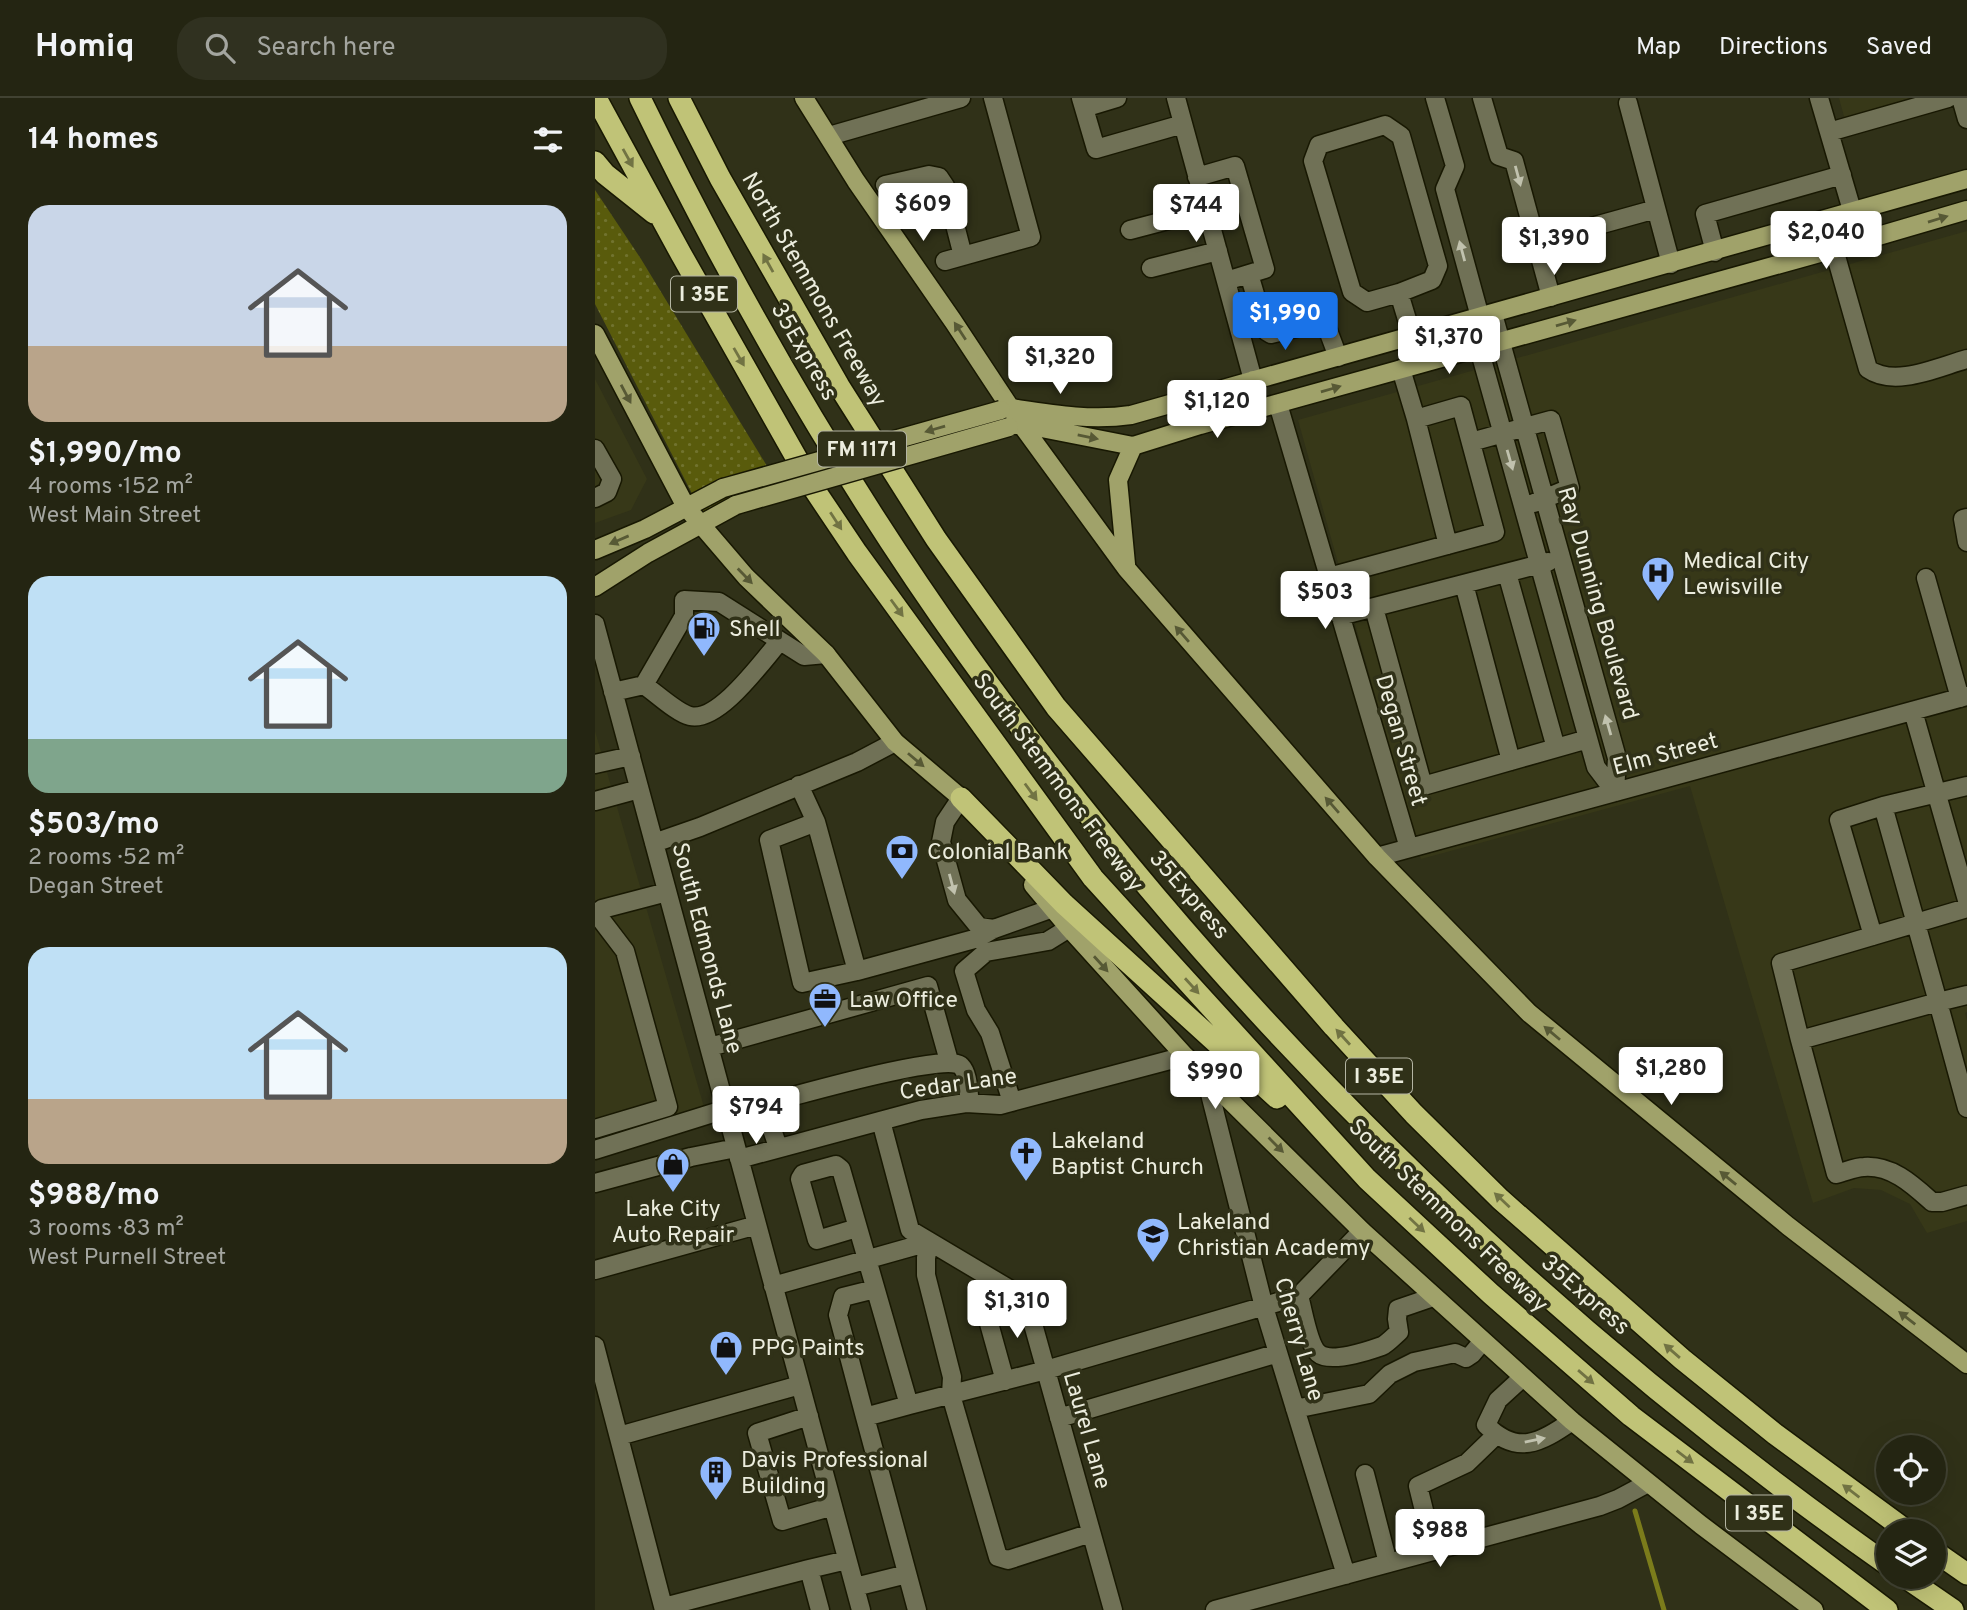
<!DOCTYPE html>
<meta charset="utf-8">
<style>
body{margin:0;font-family:Overpass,sans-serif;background:#303120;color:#f1f3f6;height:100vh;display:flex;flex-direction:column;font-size:26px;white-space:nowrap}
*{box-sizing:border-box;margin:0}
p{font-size:23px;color:#a3a59f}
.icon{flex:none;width:38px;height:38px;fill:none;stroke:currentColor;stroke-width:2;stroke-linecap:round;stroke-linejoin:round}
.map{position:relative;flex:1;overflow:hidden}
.panel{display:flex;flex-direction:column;background:#242512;width:595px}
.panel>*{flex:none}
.tools{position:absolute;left:1281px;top:1337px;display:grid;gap:14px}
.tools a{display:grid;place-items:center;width:70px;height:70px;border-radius:50%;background:#242512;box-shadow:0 7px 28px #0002,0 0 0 2px #414232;font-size:35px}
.price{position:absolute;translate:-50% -60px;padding:0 16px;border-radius:7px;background:#fff;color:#222;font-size:23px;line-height:46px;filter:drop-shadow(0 2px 4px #0008)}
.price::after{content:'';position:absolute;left:50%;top:42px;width:21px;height:16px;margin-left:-10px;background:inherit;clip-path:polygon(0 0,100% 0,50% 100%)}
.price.current{background:#1a73e8;color:#fff}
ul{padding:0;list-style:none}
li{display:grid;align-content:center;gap:14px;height:371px;padding:0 28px}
li span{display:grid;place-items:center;height:217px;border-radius:21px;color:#555}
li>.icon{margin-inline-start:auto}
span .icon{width:126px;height:126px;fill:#fffc;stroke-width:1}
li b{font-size:30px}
h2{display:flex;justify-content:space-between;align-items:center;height:84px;padding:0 28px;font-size:30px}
header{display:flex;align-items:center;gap:42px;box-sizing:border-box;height:98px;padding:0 35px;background:#242512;border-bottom:2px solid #414232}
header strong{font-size:33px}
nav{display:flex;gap:38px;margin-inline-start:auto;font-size:24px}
.search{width:490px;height:63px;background:#303120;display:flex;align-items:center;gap:18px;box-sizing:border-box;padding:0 24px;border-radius:28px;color:#a3a59f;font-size:26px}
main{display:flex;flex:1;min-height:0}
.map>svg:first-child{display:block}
</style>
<header>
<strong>Homiq</strong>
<div class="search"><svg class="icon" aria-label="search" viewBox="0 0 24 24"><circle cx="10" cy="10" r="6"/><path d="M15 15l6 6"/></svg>Search here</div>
<nav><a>Map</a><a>Directions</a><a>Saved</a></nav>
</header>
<main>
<section class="panel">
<h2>14 homes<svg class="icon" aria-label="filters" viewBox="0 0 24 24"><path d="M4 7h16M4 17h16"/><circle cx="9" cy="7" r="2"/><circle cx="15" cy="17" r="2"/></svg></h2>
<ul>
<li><span style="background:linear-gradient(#c9d6e8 65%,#b9a48a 0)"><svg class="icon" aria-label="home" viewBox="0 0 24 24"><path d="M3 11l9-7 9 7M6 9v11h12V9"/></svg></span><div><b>$1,990/mo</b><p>4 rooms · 152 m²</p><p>West Main Street</p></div></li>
<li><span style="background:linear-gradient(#bfe0f5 75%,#7fa58c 0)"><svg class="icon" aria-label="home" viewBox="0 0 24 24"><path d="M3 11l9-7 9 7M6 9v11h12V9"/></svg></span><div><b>$503/mo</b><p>2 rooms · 52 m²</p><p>Degan Street</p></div></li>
<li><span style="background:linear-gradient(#bfe0f5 70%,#b9a48a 0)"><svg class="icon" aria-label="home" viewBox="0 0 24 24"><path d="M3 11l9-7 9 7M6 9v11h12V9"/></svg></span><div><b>$988/mo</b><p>3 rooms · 83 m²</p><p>West Purnell Street</p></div></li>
</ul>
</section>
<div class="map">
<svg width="1372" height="1512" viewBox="0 0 1372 1512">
<defs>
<pattern id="grass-dots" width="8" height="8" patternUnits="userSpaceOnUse" patternTransform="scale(1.75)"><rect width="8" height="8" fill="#595b0c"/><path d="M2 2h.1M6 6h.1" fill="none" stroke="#71732f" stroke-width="1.8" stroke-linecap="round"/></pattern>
</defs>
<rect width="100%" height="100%" fill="#303118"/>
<path fill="#373818" d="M1244,0H1328L1250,22Z
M1372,133V914L1370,915L1372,923V1123L1332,1135L1315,1106L1286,1092L1259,1090L1218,1105L1095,688L826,761L703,322Z
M0,281L52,381L36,412L0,425Z
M0,633L111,1016L0,1049Z"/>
<path fill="url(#grass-dots)" d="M0,92L46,161L175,373L182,401L110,421L0,206Z"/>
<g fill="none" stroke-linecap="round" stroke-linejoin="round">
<path stroke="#7b7c1b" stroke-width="5" d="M1040,1413L1069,1512"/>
<defs>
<path id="minor" d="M486,0L501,51L588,26
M581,0L658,282
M840,0L860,68L850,91L885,219
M887,0L904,58L919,63L956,199
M1224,0L1266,143
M1366,0L1372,21
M1033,5L1076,166
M489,10L522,0
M1234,34L1353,0
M234,38L366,0
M602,79L640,68L670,171L631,183
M290,87L334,77L344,79L350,88L368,158
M535,132L611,112
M964,138L1061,111
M1239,151L1273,271C1300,290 1343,269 1372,261
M1120,154L1110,116L1247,77
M350,163L436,139L398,0
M556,170L623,153
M654,176L671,233L676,236L726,224L731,227L743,259
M804,195L772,204L757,194L718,63L724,47L790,27L806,38L843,168L837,182L804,195L817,238
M898,216L1022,660L1020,694
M876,222L1001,669L1020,694
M683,306L814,750
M821,321L853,447
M876,344L956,322L975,390L939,405
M0,351L17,381L12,394L0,400
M1372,420L1368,421L1372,444
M912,475L961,650
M734,479L900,434L866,308L821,321L806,271
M1331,480L1365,600
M869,486L916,663
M779,510L828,688L993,641
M745,518L953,464
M0,526L266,1512
M49,587C61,595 82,615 95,618C124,625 168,562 185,543
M18,594L49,587L89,518V502L124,504L209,558L231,556
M1318,613L1372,802
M0,666L36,658
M204,687L221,724L262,873L207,885L174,742L221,724
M1372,688L1288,708L1343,904L1372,897
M366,700L350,724L346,744L362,802L384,829L399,831
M0,703L44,691
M59,745L105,729L262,664L300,644
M782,759L1372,598
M0,816L7,811L72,794
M1278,838L1244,722L1288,708
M262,873L383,840L399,831L469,806
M1205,942L1186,865L1372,810
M115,949L333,888L354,963
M610,976L669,1209L751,1477
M417,1004L395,935L381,912L369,873L391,854L453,843L474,830
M1372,1010L1343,904L1205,942L1241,1076C1250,1074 1260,1069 1269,1069C1297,1067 1318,1087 1337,1104H1347L1372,1097
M286,1023L315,1132L431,1201L518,1512
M0,1031L73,1009L30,853L1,815
M183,1050C177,1028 165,1012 191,1000C214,994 355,954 366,968C374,976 373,995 375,1005
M0,1052L131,1011
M144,1061L326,1012L371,1005L405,1007L590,958
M0,1085L96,1059L141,1050
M262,1130L222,1142L205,1081L208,1076L241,1067L246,1071L314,1307L451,1272L704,1198L767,1133
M0,1172L162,1127
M393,1179L385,1193L410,1283
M178,1188L334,1144L331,1160V1177L357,1279L356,1297L403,1459L413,1462L496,1435
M704,1198C708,1211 713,1246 723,1255C735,1266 773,1253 787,1248C793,1245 799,1238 804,1234L802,1221L803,1211L838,1199
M0,1248L69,1512
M928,1279L903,1302L891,1327C922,1358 945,1345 977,1323
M314,1307L270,1319L322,1512
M700,1311L774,1296L795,1276L819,1264L860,1255L871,1260L877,1256L887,1244
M214,1318L162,1335L187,1423L238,1408
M270,1319L243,1217L248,1199L280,1191
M464,1320L683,1255
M24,1338L205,1287
M770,1376L793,1465
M839,1453L823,1388L872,1365L901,1337
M260,1489L312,1476
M69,1509L214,1471
M225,1512L214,1471L252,1462
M620,1512L1005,1408L1023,1401L1053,1385"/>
<path id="major" d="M209,0L261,83L358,223L426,326L531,470L782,759L934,915L1193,1128L1372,1266
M0,236L91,409L151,479L231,556L300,644L366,700L374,709
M409,312L416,310C456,316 496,323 536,317L1372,81
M623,316L650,298L658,282
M421,327L426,326L538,348L605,327L1239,151L1372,112
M0,452L50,431L128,390
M531,466L523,382L538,348
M0,489L53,455L141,407
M438,787L474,830L590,958L767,1133L977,1323L1106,1427L1219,1512"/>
<path id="highway" d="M1,0L86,156L219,391L262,455L498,780L772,1081L896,1196L1036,1318L1292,1512
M45,0C139,193 247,381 372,556C624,909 939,1218 1293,1467
M84,0L125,80L244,288L341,441L461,609L739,929L819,1016L905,1101L1087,1261L1180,1336L1312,1433
M0,64L10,76L59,115
M366,700L469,806L682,1000
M1339,1453L1372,1476
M1310,1479L1358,1512"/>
</defs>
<use href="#minor" stroke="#181802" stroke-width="21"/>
<use href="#major" stroke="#181802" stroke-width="21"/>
<use href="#highway" stroke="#181802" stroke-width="24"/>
<use href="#minor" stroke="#707156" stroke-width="18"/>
<use href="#major" stroke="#a0a26a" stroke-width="18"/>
<use href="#highway" stroke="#c0c377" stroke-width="21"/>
<defs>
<path id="major-bridge" d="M128,390L406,312
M141,407L414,329"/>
</defs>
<use href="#major-bridge" stroke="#181802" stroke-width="21" stroke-linecap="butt"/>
<use href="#major-bridge" stroke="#a0a26a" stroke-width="18"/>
</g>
<defs><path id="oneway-solid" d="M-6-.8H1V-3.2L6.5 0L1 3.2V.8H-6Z" transform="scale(1.75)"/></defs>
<g fill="#717343">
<use href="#oneway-solid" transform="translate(33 60) rotate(61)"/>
<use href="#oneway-solid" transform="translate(173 165) rotate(-119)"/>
<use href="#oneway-solid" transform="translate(144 259) rotate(60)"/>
<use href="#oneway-solid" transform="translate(241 423) rotate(57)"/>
<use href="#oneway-solid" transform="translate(302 510) rotate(54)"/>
<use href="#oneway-solid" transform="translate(436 694) rotate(54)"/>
<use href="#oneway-solid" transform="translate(597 888) rotate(48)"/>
<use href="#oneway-solid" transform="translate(748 939) rotate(-132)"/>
<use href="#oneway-solid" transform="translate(907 1102) rotate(-137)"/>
<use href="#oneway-solid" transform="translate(822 1127) rotate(43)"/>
<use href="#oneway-solid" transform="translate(1077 1253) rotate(-139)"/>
<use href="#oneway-solid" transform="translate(991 1279) rotate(41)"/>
<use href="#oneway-solid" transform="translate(1090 1359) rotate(37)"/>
<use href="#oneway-solid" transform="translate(1256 1393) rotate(-143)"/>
</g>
<g fill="#c1c2ae">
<use href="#oneway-solid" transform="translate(923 78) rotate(75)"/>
<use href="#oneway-solid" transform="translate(867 153) rotate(-105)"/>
<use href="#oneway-solid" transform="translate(915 362) rotate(74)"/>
<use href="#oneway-solid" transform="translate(1013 627) rotate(-106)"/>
<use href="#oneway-solid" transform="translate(357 786) rotate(75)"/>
<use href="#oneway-solid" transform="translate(940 1342) rotate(-12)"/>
</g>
<g fill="#575935">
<use href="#oneway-solid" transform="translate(1343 121) rotate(-17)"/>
<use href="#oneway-solid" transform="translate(971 225) rotate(-16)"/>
<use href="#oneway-solid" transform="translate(365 233) rotate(-123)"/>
<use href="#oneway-solid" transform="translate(736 291) rotate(-16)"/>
<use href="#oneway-solid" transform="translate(31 296) rotate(62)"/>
<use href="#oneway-solid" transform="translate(340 331) rotate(164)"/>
<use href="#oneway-solid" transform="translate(493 339) rotate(11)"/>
<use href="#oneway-solid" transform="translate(24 442) rotate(157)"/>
<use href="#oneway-solid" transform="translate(150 478) rotate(46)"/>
<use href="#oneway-solid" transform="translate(587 536) rotate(-131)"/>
<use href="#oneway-solid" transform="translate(321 662) rotate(40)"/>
<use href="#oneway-solid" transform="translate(737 707) rotate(-131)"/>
<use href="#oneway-solid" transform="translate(506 866) rotate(48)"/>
<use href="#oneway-solid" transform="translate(957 935) rotate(-140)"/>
<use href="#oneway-solid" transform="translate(681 1047) rotate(45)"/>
<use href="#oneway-solid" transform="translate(1133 1080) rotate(-141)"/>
<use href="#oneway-solid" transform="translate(1312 1220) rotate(-142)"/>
</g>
<defs>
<symbol id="hospital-pin" viewBox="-11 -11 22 30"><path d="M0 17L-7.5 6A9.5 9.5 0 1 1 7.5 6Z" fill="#90b8fd" stroke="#303118"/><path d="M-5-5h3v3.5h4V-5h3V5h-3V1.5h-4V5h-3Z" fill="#111"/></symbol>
<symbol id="fuel-pin" viewBox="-11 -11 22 30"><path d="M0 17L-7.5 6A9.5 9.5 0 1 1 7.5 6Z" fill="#90b8fd" stroke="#303118"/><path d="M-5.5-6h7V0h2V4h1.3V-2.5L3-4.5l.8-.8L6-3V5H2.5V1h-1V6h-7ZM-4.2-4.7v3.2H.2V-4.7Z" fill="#111"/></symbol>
<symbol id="bank-pin" viewBox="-11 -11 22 30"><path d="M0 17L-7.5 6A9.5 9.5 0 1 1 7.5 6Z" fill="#90b8fd" stroke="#303118"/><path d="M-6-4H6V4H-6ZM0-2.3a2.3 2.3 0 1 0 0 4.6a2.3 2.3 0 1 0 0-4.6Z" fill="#111"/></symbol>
<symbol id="office-pin" viewBox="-11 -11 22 30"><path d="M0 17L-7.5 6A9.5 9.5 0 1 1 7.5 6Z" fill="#90b8fd" stroke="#303118"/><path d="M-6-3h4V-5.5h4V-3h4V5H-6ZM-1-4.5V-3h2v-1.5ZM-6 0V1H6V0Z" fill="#111"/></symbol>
<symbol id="church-pin" viewBox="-11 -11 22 30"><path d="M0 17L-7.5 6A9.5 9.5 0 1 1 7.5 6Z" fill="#90b8fd" stroke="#303118"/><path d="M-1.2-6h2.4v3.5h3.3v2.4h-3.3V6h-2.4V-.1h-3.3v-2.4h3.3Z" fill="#111"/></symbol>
<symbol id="shop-pin" viewBox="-11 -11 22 30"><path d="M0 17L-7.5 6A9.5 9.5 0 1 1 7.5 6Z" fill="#90b8fd" stroke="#303118"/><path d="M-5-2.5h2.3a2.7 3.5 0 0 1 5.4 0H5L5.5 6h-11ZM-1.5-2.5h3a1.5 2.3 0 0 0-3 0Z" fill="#111"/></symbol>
<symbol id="school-pin" viewBox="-11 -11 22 30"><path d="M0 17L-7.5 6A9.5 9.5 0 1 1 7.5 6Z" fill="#90b8fd" stroke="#303118"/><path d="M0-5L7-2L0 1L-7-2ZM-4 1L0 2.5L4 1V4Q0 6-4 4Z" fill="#111"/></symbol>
<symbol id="building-pin" viewBox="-11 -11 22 30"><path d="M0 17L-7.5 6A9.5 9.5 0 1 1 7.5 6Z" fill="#90b8fd" stroke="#303118"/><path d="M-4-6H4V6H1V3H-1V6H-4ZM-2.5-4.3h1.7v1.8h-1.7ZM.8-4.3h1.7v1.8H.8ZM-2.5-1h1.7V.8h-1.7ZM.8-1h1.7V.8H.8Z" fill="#111"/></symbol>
</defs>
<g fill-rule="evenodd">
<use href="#hospital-pin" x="1044" y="456" width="38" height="52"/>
<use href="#fuel-pin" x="90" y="511" width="38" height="52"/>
<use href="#bank-pin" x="288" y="734" width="38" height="52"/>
<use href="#office-pin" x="211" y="882" width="38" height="52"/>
<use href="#church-pin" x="412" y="1036" width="38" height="52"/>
<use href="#shop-pin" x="59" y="1047" width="38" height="52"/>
<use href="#school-pin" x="539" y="1117" width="38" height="52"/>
<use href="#shop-pin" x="112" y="1230" width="38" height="52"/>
<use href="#building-pin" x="102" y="1355" width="38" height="52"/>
</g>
<g text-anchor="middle" stroke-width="7" stroke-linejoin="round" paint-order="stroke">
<g fill="#303118" stroke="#b4b5a3" stroke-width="2">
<rect x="76" y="178.5" width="66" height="35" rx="5"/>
<rect x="223" y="333.5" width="88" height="35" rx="5"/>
<rect x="751" y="960.5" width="66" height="35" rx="5"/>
<rect x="1131" y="1397.5" width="66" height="35" rx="5"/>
</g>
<g font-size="21" font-weight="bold" fill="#ecedde">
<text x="109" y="203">I 35E</text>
<text x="267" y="358">FM 1171</text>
<text x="784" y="985">I 35E</text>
<text x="1164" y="1422">I 35E</text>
</g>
<g font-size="23" fill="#ecedde" stroke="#303118">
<text transform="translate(220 191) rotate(60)" y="8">North Stemmons Freeway</text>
<text transform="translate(210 253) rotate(60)" y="8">35Express</text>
<text transform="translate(1004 505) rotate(74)" y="8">Ray Dunning Boulevard</text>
<text transform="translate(807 642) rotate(74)" y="8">Degan Street</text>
<text transform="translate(1070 655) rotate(-15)" y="8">Elm Street</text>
<text transform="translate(464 684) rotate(53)" y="8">South Stemmons Freeway</text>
<text transform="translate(595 796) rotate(49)" y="8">35Express</text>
<text transform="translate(113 850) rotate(75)" y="8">South Edmonds Lane</text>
<text transform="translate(363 985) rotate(-8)" y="8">Cedar Lane</text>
<text transform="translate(854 1117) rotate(44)" y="8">South Stemmons Freeway</text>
<text transform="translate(991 1196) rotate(41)" y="8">35Express</text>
<text transform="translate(705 1241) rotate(74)" y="8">Cherry Lane</text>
<text transform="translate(493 1332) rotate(74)" y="8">Laurel Lane</text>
</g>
<g font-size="23" fill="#ecedde" stroke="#303118" text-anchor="start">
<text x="1088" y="470">Medical City<tspan x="1088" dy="26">Lewisville</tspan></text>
<text x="134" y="538">Shell</text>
<text x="332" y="761">Colonial Bank</text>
<text x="254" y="909">Law Office</text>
<text x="456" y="1050">Lakeland<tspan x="456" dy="26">Baptist Church</tspan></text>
<text x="78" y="1118" text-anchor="middle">Lake City<tspan x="78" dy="26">Auto Repair</tspan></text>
<text x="582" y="1131">Lakeland<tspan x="582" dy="26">Christian Academy</tspan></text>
<text x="156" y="1257">PPG Paints</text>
<text x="146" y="1369">Davis Professional<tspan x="146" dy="26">Building</tspan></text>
</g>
</g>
</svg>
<div class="tools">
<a><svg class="icon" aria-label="locate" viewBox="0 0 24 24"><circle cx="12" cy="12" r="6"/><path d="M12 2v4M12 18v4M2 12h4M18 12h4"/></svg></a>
<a><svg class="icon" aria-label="layers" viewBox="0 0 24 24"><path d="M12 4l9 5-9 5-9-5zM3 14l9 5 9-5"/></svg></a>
</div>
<b class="price" style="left:328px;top:145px">$609</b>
<b class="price" style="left:601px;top:146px">$744</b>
<b class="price" style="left:1231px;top:173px">$2,040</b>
<b class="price" style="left:959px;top:179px">$1,390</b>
<b class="price current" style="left:690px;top:254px">$1,990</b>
<b class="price" style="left:854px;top:278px">$1,370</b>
<b class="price" style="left:465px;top:298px">$1,320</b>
<b class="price" style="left:622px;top:342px">$1,120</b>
<b class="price" style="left:730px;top:533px">$503</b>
<b class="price" style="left:1076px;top:1009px">$1,280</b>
<b class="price" style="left:620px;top:1013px">$990</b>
<b class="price" style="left:161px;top:1048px">$794</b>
<b class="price" style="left:422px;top:1242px">$1,310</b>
<b class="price" style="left:845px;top:1471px">$988</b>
</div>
</main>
